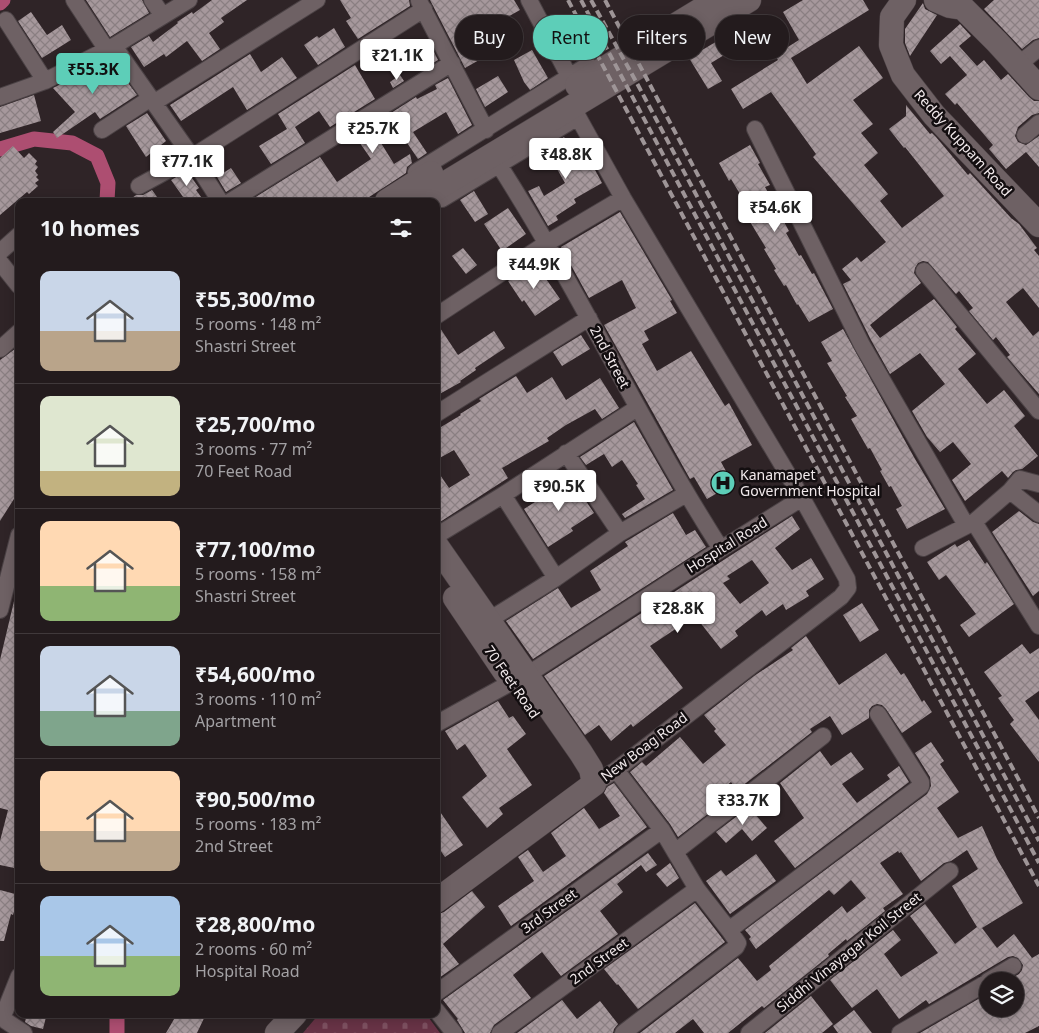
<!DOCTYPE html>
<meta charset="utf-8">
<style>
body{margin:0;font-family:"Noto Sans",sans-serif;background:#2b2426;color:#f1f3f6;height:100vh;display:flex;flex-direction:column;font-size:19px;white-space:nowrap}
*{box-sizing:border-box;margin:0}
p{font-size:16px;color:#a3a1a4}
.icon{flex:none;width:28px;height:28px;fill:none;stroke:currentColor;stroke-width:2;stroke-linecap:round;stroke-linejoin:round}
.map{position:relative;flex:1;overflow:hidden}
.details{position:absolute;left:15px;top:198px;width:425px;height:820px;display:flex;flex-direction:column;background:#231b1d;border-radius:10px;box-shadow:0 2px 12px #0003,0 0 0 1px #40393b}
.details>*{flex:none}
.banner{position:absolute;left:455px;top:15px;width:475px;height:45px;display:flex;gap:10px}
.buttons{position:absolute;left:979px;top:972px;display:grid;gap:10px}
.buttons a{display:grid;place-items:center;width:45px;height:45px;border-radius:50%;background:#231b1d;box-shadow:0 2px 12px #0003,0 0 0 1px #40393b;font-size:25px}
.price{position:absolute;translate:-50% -42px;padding:0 11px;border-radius:5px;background:#fff;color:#222;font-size:16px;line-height:32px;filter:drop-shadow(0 1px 2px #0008)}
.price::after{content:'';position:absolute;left:50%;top:30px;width:15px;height:11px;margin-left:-8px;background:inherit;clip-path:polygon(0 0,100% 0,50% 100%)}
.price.selected{background:#5dceb8;color:#111}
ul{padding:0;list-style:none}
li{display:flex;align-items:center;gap:15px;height:125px;padding:0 25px}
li+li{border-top:1px solid #40393b}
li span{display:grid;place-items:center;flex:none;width:140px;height:100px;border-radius:10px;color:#555}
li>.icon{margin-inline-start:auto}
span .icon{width:60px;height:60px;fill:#fffc;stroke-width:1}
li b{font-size:21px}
h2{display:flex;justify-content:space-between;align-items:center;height:60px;padding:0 25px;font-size:21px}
.chip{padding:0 18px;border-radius:22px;background:#231b1d;box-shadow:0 2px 12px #0003,0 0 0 1px #40393b;font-size:18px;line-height:45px}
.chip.selected{background:#5dceb8;color:#111}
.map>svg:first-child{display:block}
</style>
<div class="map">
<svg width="1039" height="1033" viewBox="0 0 1039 1033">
<defs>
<pattern id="cemetery-stones" width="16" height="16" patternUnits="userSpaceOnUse" patternTransform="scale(1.25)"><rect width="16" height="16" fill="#683346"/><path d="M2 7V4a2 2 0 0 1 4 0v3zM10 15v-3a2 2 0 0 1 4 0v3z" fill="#7e5161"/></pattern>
<pattern id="building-cross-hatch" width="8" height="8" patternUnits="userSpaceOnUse" patternTransform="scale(1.25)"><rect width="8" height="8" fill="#a6989c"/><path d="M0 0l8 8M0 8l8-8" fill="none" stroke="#8a7f82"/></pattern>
</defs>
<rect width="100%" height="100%" fill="#2f2427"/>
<path fill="url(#cemetery-stones)" d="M319,1014H426L440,1033H303Z"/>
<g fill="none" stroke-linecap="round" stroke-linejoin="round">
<path stroke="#ad4e71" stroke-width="15" d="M0,3L3,0
M0,149L34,139L72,143L97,156L108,183L107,201
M117,1033V1014"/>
</g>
<path fill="url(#building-cross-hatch)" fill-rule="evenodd" d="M86,0H142L149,13L110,37Z
M212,0H247L221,18L224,22L209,33L220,49L202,61L187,41L166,57L164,54L144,67L131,47L149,36L153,42L178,23L177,22L192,12L193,14Z
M340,0H409L410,6L358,39L346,21L351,18Z
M430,0H514L520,10L483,31L495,51L465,68Z
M803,0H863L869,10L791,58L807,84L859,46L883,78L853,100L873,124L861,133L878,153L864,165L888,194L880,201L902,228L944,196L905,147L904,148L889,129L906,116V105L930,134L932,133L936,137L968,175L970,173L1011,218L1019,224L1037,248L1034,250L1039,256V308L1023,288L1006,302L1033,336L1039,331V394L1007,357L1010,355L996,337L993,340L969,311L973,308L959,291L956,294L928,262L923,261L918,263L915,268L914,273L921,283L870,325L880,338L934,299L957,327L955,329L976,354L958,369L987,404L1004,390L1025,416L1014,426L1038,456L1022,469L1016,470L1013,472L1008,478L1002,471L965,501L952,480L971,464L953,442L940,452L927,437L912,411L945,384L920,353L890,374L871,340L843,284L851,280L842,269L857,257L861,262L886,242L813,157L816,154L771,92L743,109L731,89L778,60L775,55L799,40L783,12Z
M994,0H1039V38L1033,40L1022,49L984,9Z
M923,3L925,9L937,15L910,56L905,43V29Z
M31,12L47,35L62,25L71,40L42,58L18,21Z
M762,14L770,27L711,63L722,81L708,89L689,58Z
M960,24L971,36L959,46L977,66L984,60L1001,80L1008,74L1029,97L1034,101H1039V113L1032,115L1018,127L1015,136L1018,142L1026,145L1039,136V167L1026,152L1006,169L989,149L993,145L957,103L955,105L945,94L967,75L950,56L941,64L930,51Z
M334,28L345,47L318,65L304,45L317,36L319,38Z
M429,42L438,60L425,68L415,51Z
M532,50L548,78L530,90L524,82L514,60Z
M250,54L261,72L282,57L297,78L247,110L233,87L181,121L170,105Z
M106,61L119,79L123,76L137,95L100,119L95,112L57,138L53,132L75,112L53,88Z
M355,65L375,99L330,127L319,111L295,127L305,143L271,164L259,146L287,129L278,114Z
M400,75L404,81L393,88L390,82Z
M498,76L508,92L485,107L476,89Z
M448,78L472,125L458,134L446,112L413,132L427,153L418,159L399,131L381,143L394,164L410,154L412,163L407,167L406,173L363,201H249L320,157L337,182L371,159L355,136L416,97L417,99L437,89L435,85Z
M34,95L41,121L0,133V107Z
M147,113L166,141L146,157L126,126Z
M564,137L568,143L578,138L602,183L574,199L576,203L556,216L558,220L548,226L528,191L539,186L544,196L565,183L553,162L556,161L547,147Z
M750,145L760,163L758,164L770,185L765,187L789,231L786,233L799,256L801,255L812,274L814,273L833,309L809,322L798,304L797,305L786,285L784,286L774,270L776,269L764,249L766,248L741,207L746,204L731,179L729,181L719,163Z
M13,146L24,158L29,153L37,161L35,164L38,167L35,171L38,175L36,177L39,180L35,183L38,186L29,194L27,192L0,215V158Z
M231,168L241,183L226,192L217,177Z
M187,171L199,188L196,190L204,201H186L171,180Z
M152,190L160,201H128L136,195H143Z
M474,191L488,214L475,222L460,200Z
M508,208L526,234L502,251L484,224Z
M620,212L672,300L670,301L677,313L644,331L649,340L642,344L657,371L691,351L725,406L729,403L752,445L721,462L733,484L707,499L694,477L690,479L604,325L636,308L622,280L589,298L561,247Z
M463,248L477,265L466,274L452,256Z
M535,263L560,299L535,316L524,300L522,302L508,281Z
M438,325L458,355L494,331L505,348L475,368L476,370L460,381L461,382L436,396V326Z
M843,329L915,459L945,509L907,529L896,509L902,506L891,486L889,487L880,471L882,470L870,448L868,449L851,419L857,416L845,397L847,396L827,363L832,361L821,342Z
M581,335L590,349L562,366L553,352Z
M19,346V491L0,521V360Z
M516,376L527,393L552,377L566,400L600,378L619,408L602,419L595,409L566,425L547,438L549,441L502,468L508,478L440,522L436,515V469L449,488L470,475L454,450L436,460V430L461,415L460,414L481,401L479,399Z
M634,422L673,490L625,518L622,514L645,499L636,485L638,484L622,460L612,467L604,454L586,465L580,457Z
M571,479L594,513L571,528L573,531L548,547L524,509Z
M1019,511L1033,522L1039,524V591L1033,596L992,532Z
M673,513L686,535L695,530L706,547L533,659L506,621L558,588L571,608L601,590L590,571L628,546L625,542Z
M792,516L800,529L775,548L792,570L811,558L824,579L806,591L809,596L786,610L783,604L766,616L762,610L735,631L738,636L721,649L695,616L650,646L683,688L633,727L631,724L611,741L599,725L585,735L544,676ZM752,560L769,583L740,604L723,583L730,579L727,576Z
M969,540L985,564L987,562L1014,604L969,637L960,625L976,614L946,575L939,580L927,562L955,544L957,547Z
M15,597H19V752L16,765L19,766V869L0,865V841L8,810L0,808V660Z
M862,603L879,630L860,642L843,615Z
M806,636L839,685L886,653L901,675L904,673L922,702L924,700L932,712L902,733L886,709L882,705L877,704L872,706L869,710V718L842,735L830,716L810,729L812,732L737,790L731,782L707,802L713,810L678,837L670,824L630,772L642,762L646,766L680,737L703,764L726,745L714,731L716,729L704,715L754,676L793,650L791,648Z
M1022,644L1030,654L1039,648V691L1025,701L1039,720V762L1010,724L1014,720L998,698L1002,696L984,672Z
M498,701L509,718L513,716L526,734L507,749L532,785L499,808L503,814L487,828L462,797L487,776L465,744L457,750L445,731Z
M931,742L944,761L940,764L959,792L937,808L958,838L982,826L997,859L1023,903L982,928L997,948L1014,934L1032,958L1039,954V1026L1025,1033H920L980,998L986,1009H1015V981H1007L1019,974L1022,970L1023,965L1018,958L1013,956L1008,957L929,1004L926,1000L899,1019L877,989L852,1008L830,980L893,930L901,940L884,954L901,977L938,953L910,916L925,904L955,944L977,927L952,886L978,869L967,850L951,861L944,863L921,881L901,852L899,853L898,851L880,863L903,894L883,908L885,911L847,941L846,939L828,954L829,956L764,1008L762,1006L728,1033H704L693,1019L675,1033H640L738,958L757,981L771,970L769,966L842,906L847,913L866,898L851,880L834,895L829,890L756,949L749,939L751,937L745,930L927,794L931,786L930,777L915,753Z
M820,751L831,766L851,752L864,769L842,784L857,803L890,779L887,775L899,766L909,782L795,868L774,841L804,818L780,783Z
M614,783L647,827L511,926L498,906L534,881L518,857L528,850L543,872L566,856L551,833L584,808L599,829L620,816L604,793L607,787Z
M436,806L463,845L445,857L436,844Z
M749,807L767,828L752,841L742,829L726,843L716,832Z
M648,853L657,865L646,872L641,865L617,884L623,892L600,911L618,934L561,976L542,952L513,975L531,998L494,1025L490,1033H465L457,1020L458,1019L443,1000Z
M756,854L776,881L730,914L706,881L721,870L726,876Z
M670,863L679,878L667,887L656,874Z
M0,890L19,895L13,915L11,914L4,941H0Z
M472,891L485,907L443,944L459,964L436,980V915L444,912Z
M695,903L725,942L638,1009L618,984L617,985L604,969Z
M811,996L833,1024L822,1033H765Z
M562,1000L577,1019L600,1001L618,1024L614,1029L613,1033H517Z
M854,1010L872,1033H838L833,1026Z
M27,1014H45L44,1017H46L43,1029L31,1026L25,1022Z
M177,1014H185L192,1018L194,1014H206L197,1033H166Z"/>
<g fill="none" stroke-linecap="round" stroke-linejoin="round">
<defs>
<path id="street" d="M74,0L107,50
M152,0L163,16
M189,0L114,46L192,157L220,201
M529,0L569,76
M419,1L486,130
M6,20L45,81
M1018,65L1039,48
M0,97L45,81L114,46
M155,102L317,0
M755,129L862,345L966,525
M102,130L151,98
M1025,135L1039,123
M499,165C579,290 641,424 721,549
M416,172L588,65
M139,186L192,157L424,9
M442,199L578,117L623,198L802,498L847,579L848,588L841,597L616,770L594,784
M231,201L452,63
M0,252L19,235
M0,262L19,286
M924,271L1039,411
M436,316L547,243L623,198
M0,349L19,332
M436,414L589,318
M566,453L620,533
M1010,491L1020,479L1039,484
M503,495L556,578
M974,522L1039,626
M436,536L503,495L637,408
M923,548L974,522L1010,491L1039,514
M0,610L19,535
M481,625L556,578L620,533L686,494
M436,724L512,682L527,675L721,549L802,498
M616,770L662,830L697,889L729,930
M675,852L823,736
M988,981L1013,966
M436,993L662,830
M436,1010L454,1033
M5,1011L19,976
M6,1021L24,1033
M500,1033L697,889
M623,1033L736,947L738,943L729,930L921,786V782L878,714
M749,1033L950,871
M900,1033L988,982"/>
<path id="secondary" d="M904,0L892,17L891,45L903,75L934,115L1039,225
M936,0L950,6L963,8L997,42L1039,88
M577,85L717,0
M387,201L431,173
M416,201L749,0
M436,545L581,753L591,769L594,784
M455,598L505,672
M436,901L594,784
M277,1033L295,1014"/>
</defs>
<use href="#street" stroke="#4b4245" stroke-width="18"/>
<use href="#secondary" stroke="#4b4245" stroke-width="25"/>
<use href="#street" stroke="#6e6164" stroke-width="16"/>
<use href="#secondary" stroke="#6e6164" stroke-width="24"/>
<path stroke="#9e9597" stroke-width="4" stroke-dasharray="8 4" stroke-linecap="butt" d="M568,0L1039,886
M581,0L1039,863
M591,0L639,87L1039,841
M605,0L1039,818"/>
</g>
<defs>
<symbol id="hospital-disc" viewBox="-11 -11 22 22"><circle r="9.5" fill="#5dceb8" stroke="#130e10"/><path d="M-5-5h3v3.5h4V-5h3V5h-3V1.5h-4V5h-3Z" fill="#111"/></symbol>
</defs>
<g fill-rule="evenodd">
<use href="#hospital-disc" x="709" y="469" width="28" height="28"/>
</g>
<g text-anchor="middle" stroke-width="5" stroke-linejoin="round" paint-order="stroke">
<g font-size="14" fill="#f1e9eb" stroke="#130e10">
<text transform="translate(963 143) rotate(48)" y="5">Reddy Kuppam Road</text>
<text transform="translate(610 357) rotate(62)" y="5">2nd Street</text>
<text transform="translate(727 545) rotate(-32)" y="5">Hospital Road</text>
<text transform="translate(512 682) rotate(55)" y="5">70 Feet Road</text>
<text transform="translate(644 747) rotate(-37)" y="5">New Boag Road</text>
<text transform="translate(549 911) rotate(-36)" y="5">3rd Street</text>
<text transform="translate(849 952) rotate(-39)" y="5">Siddhi Vinayagar Koil Street</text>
<text transform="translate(599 961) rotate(-36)" y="5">2nd Street</text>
</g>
<g font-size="14" fill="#f1e9eb" stroke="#130e10" text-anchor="start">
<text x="740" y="480">Kanamapet<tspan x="740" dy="16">Government Hospital</tspan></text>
</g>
</g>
</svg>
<div class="buttons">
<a><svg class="icon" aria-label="layers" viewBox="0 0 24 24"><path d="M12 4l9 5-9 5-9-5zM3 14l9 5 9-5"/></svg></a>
</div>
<b class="price" style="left:397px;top:81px">₹21.1K</b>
<b class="price selected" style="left:93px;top:95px">₹55.3K</b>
<b class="price" style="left:373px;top:154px">₹25.7K</b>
<b class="price" style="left:566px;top:180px">₹48.8K</b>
<b class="price" style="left:187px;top:187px">₹77.1K</b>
<b class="price" style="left:775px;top:233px">₹54.6K</b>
<b class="price" style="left:534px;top:290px">₹44.9K</b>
<b class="price" style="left:559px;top:512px">₹90.5K</b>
<b class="price" style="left:678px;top:634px">₹28.8K</b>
<b class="price" style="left:743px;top:826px">₹33.7K</b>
<div class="banner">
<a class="chip">Buy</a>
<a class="chip selected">Rent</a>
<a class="chip">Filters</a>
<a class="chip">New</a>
</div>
<section class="details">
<h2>10 homes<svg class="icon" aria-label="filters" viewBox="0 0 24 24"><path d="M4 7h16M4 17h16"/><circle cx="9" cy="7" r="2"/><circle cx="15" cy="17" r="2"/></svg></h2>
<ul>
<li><span style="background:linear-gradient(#c9d6e8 60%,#b9a48a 0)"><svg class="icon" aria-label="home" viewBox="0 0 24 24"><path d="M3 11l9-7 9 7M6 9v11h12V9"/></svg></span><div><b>₹55,300/mo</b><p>5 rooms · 148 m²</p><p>Shastri Street</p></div></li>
<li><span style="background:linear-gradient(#dfe7d0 75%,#c2b280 0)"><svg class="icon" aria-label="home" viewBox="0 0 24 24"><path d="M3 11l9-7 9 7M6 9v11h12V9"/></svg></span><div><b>₹25,700/mo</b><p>3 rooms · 77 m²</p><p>70 Feet Road</p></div></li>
<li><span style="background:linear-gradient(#ffd9b3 65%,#8fb573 0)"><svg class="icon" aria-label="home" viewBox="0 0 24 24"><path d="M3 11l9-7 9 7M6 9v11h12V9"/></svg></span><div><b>₹77,100/mo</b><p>5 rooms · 158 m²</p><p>Shastri Street</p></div></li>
<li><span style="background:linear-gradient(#c9d6e8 65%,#7fa58c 0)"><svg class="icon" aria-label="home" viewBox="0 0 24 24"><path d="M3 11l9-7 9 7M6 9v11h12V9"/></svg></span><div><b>₹54,600/mo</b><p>3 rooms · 110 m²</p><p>Apartment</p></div></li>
<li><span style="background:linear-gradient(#ffd9b3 60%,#b9a48a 0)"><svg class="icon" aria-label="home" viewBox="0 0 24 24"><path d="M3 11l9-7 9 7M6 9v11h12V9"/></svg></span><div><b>₹90,500/mo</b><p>5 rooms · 183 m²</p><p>2nd Street</p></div></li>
<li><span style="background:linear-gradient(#a9c7e8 60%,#8fb573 0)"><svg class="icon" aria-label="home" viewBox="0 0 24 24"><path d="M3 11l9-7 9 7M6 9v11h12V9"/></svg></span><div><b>₹28,800/mo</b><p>2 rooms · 60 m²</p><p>Hospital Road</p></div></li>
</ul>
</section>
</div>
